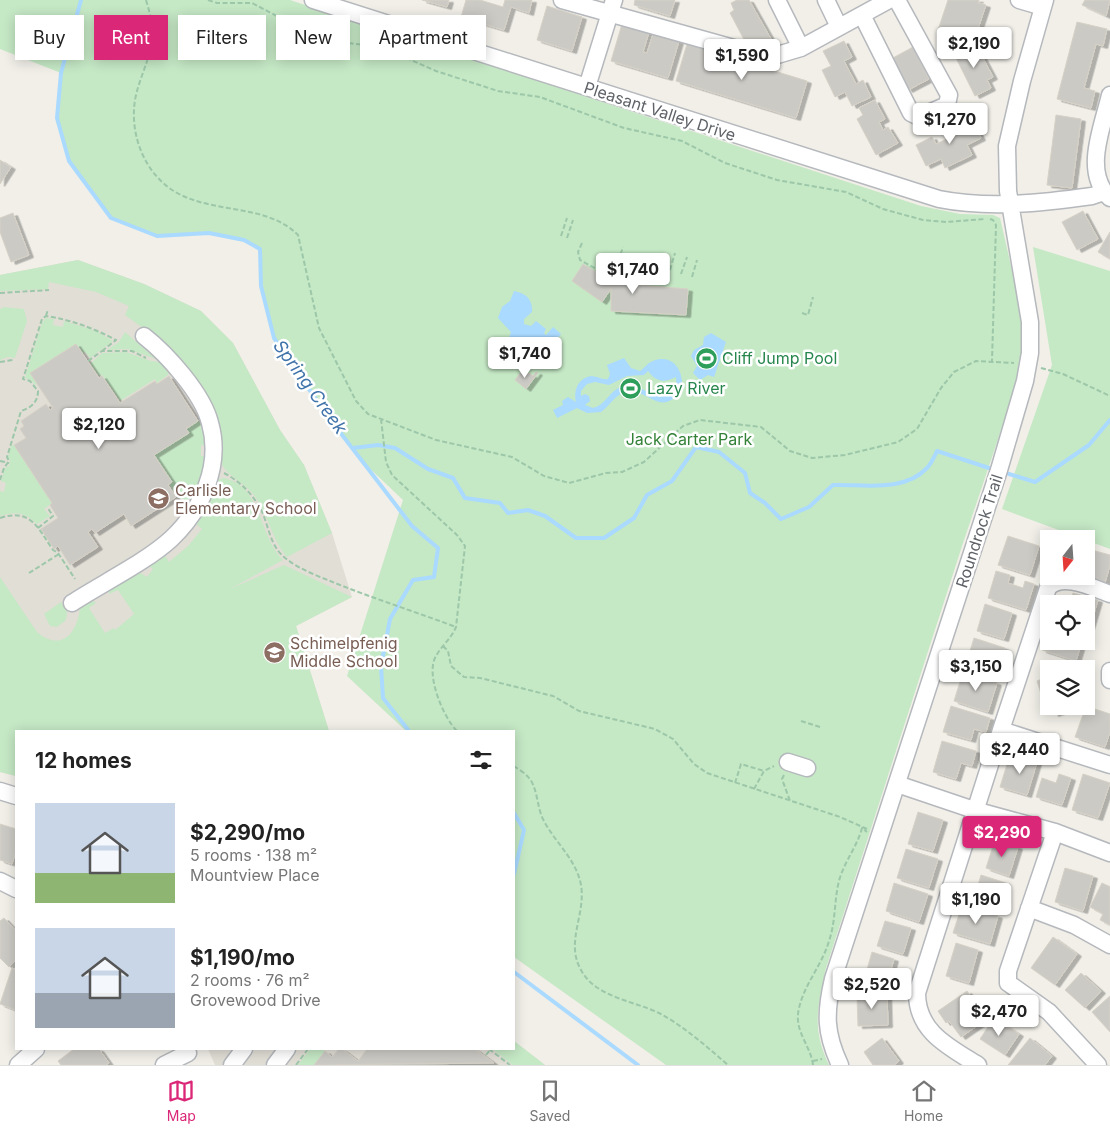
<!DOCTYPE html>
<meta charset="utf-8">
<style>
body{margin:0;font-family:Inter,sans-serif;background:#f2f2f2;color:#222;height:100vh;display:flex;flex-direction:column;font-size:19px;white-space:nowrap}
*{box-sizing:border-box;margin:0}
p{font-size:16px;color:#767676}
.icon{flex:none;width:28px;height:28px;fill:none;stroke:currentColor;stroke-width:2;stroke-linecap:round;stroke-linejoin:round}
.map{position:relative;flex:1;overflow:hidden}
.drawer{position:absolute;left:15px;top:730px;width:500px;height:320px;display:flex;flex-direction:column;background:#fff;border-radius:0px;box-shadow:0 2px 12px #0003}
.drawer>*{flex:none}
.guide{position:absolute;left:15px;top:15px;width:500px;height:45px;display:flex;gap:10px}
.needle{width:32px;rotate:197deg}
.buttons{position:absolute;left:1040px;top:530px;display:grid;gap:10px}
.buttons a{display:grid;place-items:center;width:55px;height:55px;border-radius:0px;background:#fff;box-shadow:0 2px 12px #0003;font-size:25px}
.price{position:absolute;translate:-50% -42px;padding:0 11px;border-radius:5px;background:#fff;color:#222;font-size:16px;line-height:32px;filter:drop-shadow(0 1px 2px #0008)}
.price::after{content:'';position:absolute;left:50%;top:30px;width:15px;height:11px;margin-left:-8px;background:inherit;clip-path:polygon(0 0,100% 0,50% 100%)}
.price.selected{background:#db2777;color:#fff}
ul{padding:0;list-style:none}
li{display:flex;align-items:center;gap:15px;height:125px;padding:0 20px}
li span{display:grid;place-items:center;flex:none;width:140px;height:100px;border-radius:0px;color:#555}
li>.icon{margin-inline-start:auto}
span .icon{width:60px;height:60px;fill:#fffc;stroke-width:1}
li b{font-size:21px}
h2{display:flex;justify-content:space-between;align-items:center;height:60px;padding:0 20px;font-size:21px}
.pill{padding:0 18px;border-radius:0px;background:#fff;box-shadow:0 2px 12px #0003;font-size:18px;line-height:45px}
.pill.selected{background:#db2777;color:#fff}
.menu{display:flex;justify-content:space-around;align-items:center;height:70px;border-top:1px solid #e0e0e0;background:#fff;font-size:14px;color:#767676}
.menu a{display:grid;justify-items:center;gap:2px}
.menu .selected{color:#db2777}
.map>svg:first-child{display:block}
</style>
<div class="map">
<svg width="1110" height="1065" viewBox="0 0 1110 1065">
<defs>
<filter id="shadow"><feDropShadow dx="4.5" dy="2.5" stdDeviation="0" flood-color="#0004"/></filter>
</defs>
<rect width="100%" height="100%" fill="#f1efe8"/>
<path fill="#e1ded6" d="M78,260L144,284L201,311L233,343L280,430L304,465L332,533L352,597L296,626L329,731H16V776L0,772V275Z
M514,1041L545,1065H215L208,1049H514Z"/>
<path fill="#c5e8c5" d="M0,0H290L921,206L960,214L993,215L1000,218L1018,296L1024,339L1021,371L962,546L826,968C818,1007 811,1027 829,1065H666L514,957V731H406L347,676L403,500L363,462L274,338L261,286L260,249L244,240L209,233L157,236L111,218L69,161L57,118L61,73L0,49Z
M1033,247L1110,271V549L1002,509L1052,365Z
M78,260L144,284L201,311L233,343L280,430L304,465L332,533L287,557C272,540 269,517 256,498C247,484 230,478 222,465L219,437L147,331L125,315L129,306L96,292L49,282L48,289L0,291V275Z
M4,307L24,309L27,321L15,358L8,357L0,360V309Z
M46,318L54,319L53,325L63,327L64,321L96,331L113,341L90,358L85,352L83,354L76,344L31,373L37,384L35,385L31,380L25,378L42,323Z
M125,332L156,359L128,349L107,350L119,342Z
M126,352L151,361L160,362L169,374L157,383L155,379L120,401L102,375L99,376L90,364L102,353Z
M199,420L207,446L201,445V456H207C204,469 201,496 187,500L178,498L169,484L172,482L154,455L188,433L186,429Z
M14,445L52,503L44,509L50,516L37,524C25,512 15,511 0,516V491L4,492L6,483L1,481L5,468L9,466L10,461L8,457L11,446Z
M223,478C262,484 259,538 283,560L230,589L284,565L352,597L296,626L329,731H16V776L0,772V577L37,632C62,653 78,632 80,607L92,600L96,603L89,608L105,633L114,628L115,630L134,614L118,590L109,594V590L137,571L147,577L153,569L148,565L164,554L169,562L188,546L202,529L194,522L215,481Z
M61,602L67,612L66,620L57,627L50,626L44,614Z
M514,1041L545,1065H513L492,1049H514Z
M310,1049H322L325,1051L314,1065H298Z"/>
<path fill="#aadaff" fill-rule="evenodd" d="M514,291C526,293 533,300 532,312L524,319V324L531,326L536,321L546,329L544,333L546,335L553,327L561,334L536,366L527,360L537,347L534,345L525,357L513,349L515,345L509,338L511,332L498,318L502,307L510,301Z
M711,333L726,342L714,377L708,375L700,380L693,373L697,366L691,356L694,350L703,345L704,337Z
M624,358L631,368L640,371C645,368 647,363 653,361C673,353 684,371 682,389C660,420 649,387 626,392C614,395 610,406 601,412L587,413L577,408L557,418L553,410L563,405L562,401L568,397L576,402C573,391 578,378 591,376C597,376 602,380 608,379L610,374L607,365ZM648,371C656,382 664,383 676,377C678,388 670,399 658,396C644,393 637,381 621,387C609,391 606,405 593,408L585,405L590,401L589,396L585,394L581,396V391L587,384L595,382L609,385L627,376L644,375Z"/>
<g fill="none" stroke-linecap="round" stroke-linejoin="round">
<path stroke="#aadaff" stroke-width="4" d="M81,0L61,73L57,118L69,161L111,218L157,236L209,233L244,240L260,249L261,286L274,338L326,414L412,526L438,548L434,577L413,580L390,619L381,666L383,698L409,731
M353,448L378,445L395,448L428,469L453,478L465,498L500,503L508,513L528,510L545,516L576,538H604L634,518L647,495L672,481L696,447L719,452L745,473L750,493L765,503L781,519L809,507L833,485C863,484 903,493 927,468C931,464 934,457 937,451L989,468
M1009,474L1035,482L1089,445L1110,420
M514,813L524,830L514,874
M514,972L638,1065"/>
</g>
<path fill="#cccac5" stroke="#d6d1c6" filter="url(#shadow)" d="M422,0H449L447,7Z
M466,0H480L503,7L505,0H532L529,13L511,7L504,30L461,17Z
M635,0H675L670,16L634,5Z
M737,0H749L771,39L750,51L730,13L734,10L731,3Z
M948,0H979L978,3L986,5L974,41L938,30Z
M1085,0H1110L1106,16L1082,5Z
M547,6L582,17L572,51L537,40Z
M1077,22L1107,29L1103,46L1096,44L1084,88L1095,91L1091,108L1057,99Z
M622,24L649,32L643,52L647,53L653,34L679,41L668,78L611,61Z
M844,41L852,57L844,61L856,84L863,80L871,97L852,106L845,92L835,97L822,70L831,66L823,51Z
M975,43L993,77L987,80L991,88L975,96L954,54Z
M687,44L807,81L796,118L676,81Z
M913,47L929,79L908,90L891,59Z
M875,100L885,119L879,122L883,130L888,127L898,143L876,155L857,119L863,115L859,108Z
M1056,115L1081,119L1072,188L1047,185Z
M970,117L981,138L967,145L972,155L945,168L941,159L926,166L916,145L932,137L936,144L958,134L953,125Z
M0,160L11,167L0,184Z
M1083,211L1098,239L1077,250L1062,222Z
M13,213L29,255L11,262L0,232V218Z
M1110,232V259L1098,252Z
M583,264L614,283L688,289L686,315L611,311V289L602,302L572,281Z
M76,344L99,378L102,376L120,403L155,381L157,384L169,376L198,421L186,429L189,433L154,455L172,482L168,485L176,497L131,526L124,514L95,533L92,529L88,532L98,547L70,565L58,546L54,549L41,529L58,518L50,505L52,503L14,445L26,438L20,429L24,426L21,421L46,404L50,410L53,408L30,373Z
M521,372L526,376L529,373L533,376L536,372L538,373L526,389L515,380Z
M1008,536L1039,546L1030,575L998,565Z
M1092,550L1110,555V565L1104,586L1073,576H1086V566Z
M996,571L1010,575L1008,583L1023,588L1025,581L1034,584L1026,610L988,598Z
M1073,593L1098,600L1090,627L1086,626V604H1069Z
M985,604L1012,613L1004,639L977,631Z
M1049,627V641H1082L1076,661L1042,650Z
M974,638L1005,648L996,677L965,667Z
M963,672L997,683L988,712L954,701Z
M1049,676V698L1048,695L1042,697L1037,681Z
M951,706L990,718L986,732L974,729L971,740L943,732Z
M1052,706H1077L1054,714Z
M1086,706L1110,714V732L1105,747L1075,737Z
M942,741L976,751L972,766L961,763L956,779L933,772Z
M1025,754L1038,759L1027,795L1000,787L1008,761L1021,765Z
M1059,774L1071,778L1062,805L1036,797L1042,778L1056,783Z
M1083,774L1110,783L1098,818L1072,810Z
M918,812L943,820L933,851L908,844Z
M0,824L16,829V851L12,864L0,860Z
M995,840L1018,847L1009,876L986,868Z
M906,849L938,859L929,888L897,878Z
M1065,868L1093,876L1083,911L1055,902Z
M981,875L1006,883L998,909L973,902Z
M894,883L928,894L919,922L886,911Z
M1102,883L1110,887V925L1100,920L1103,914L1090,907Z
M962,905L998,916L990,944L953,933Z
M4,918L16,931V960L9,967L0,958V921Z
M885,921L911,928L903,954L877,946Z
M1053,937L1077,954L1055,985L1031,968Z
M956,943L978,950L969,983L946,976Z
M872,952L894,959L886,987L864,980Z
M12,968L16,970V1010L0,1004Z
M1081,973L1101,991L1085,1008L1065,990Z
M967,991L987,1019L961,1037L949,1021L946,1023L938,1011Z
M887,995L888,1025L858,1026L857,996Z
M1110,996V1032L1092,1012Z
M994,1018L1019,1034L1005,1055L980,1039Z
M882,1038L899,1061L894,1065H873L864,1052Z
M1030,1038L1052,1056L1045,1065H1008Z
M74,1049H99L109,1063L106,1065H61L58,1061Z
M339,1049H342L358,1061L367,1049H475L494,1063L314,1065L325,1051L332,1057Z"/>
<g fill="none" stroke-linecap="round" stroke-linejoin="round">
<defs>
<path id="minor" d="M313,0L939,199C989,209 1042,203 1092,196L1104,192
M562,0L737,49L774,56L801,48L889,0
M777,0L801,48
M826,0L839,27
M1019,0L1043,7
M862,15L911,113L919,117L947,105L949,95L897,0
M587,87L614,0
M1110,95C1103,126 1082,172 1110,198
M72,603C101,584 146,562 171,539C202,510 222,465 210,423C203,394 167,354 144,336
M1110,671V680
M1001,730L1048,588C1062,572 1093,588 1110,594
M788,762L807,768
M897,784L974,810L1055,832L1110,853
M0,791L16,796
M1055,832L1008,971V983L1049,1012L1098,1065
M0,881L16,889
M1029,908L1074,925L1110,945
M18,1065L36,1049
M164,1065L188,1053
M232,1065L244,1049
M275,1065L287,1049
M840,1065C825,1033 825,1013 833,979L999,470L1025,381L1030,353V322L1008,191L1007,146L1022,81L1045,0
M978,1065C949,1047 917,1032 917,993L1001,730L1110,765"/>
</defs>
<use href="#minor" stroke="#b5b8bc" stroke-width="19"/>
<path stroke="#9cc7a9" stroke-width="2" stroke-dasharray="5 2.5" stroke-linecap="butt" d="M146,0C149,10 153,23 152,34C152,57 139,77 135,100C130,132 142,167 168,187C206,216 264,201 298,235L319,328L356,401L368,414L436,440L512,457L544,476L569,483L606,473L622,472L644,462L683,426L700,420L761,427L790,451L812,458L845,455L898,442L917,429L941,388L954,372L976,361L1014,363
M208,0L217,3H252L311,34L332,41L381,47L436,71L498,91L540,97L624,128L682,141L725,163L777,180L846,192L883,209L923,220L946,222L985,219
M990,219L993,220L996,225L992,361
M561,236L567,218
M567,238L573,220
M582,243L578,252L580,260L613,278
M670,270L675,253
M681,274L687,257
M692,277L697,260
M614,283L613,278L623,247
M0,293L49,290
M802,313L808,315L813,297
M46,316L48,309
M88,361L102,351H132L146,358
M0,362L13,360
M1041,368L1063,374L1110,396
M381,419L386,462L392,475L457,535L465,546L456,627C451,639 442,645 436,656C425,674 443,717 457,731
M0,461L9,463
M224,473C241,482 255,496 263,514C269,529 271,546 284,557C298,569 318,576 335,583C375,599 416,612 456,627
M0,480L4,468L9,461L7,457L21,411C31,408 38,402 38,391L30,381L23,379L42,319L46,316C72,320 93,328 116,340L102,351
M0,518C31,508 38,528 53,550L58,553L75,579
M38,528L53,516L49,510L52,508
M29,573L59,554
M443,646L448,651L451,666L464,677L480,678L553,696L579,711L655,729L673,739L694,764L707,773L840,817L867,829
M801,721L820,727
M514,766C518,769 525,773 529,778C537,787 537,805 542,817C553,841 576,858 581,885C586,915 565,942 581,970C595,997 634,1001 659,1013C685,1027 706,1046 728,1065
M784,775L782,779L790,801
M735,783L741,764L764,771
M754,789L764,771L774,766
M489,1049L510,1065
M486,1055L490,1050
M813,1061L822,1059
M296,1065L308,1049
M813,1065C811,1047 796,1033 798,1014C801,988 822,966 829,941C836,921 834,900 839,881C844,862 857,847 862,828L867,832"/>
<use href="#minor" stroke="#fff" stroke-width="16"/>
</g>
<defs>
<symbol id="stadium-disc" viewBox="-11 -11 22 22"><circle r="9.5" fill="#2e9e5b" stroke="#fff"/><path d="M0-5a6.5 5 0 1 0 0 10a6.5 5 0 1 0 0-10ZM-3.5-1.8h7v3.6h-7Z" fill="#fff"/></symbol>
<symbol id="school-disc" viewBox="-11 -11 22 22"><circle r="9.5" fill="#8d6e63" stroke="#fff"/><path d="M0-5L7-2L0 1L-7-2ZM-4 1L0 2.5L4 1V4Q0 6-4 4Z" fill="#fff"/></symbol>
</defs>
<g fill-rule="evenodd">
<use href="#stadium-disc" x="694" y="346" width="25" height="25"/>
<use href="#stadium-disc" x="618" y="376" width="25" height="25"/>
<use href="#school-disc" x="146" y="486" width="25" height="25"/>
<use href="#school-disc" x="262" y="640" width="25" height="25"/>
</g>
<g text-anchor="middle" stroke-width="5" stroke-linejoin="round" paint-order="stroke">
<g font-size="16" fill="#5f6368" stroke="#fff">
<text transform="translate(660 111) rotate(18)" y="6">Pleasant Valley Drive</text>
<text transform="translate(979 531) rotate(-72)" y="6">Roundrock Trail</text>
</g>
<g font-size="16" fill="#27864d" stroke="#fff" text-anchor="start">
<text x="722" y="364">Cliff Jump Pool</text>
<text x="647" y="394">Lazy River</text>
</g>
<g font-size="16" fill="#348238" stroke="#fff">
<text x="689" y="445">Jack Carter Park</text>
</g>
<g font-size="16" fill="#785e54" stroke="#fff" text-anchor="start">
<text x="175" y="496">Carlisle<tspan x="175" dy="18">Elementary School</tspan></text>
<text x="290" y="649">Schimelpfenig<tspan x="290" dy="18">Middle School</tspan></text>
</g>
<g font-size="18" font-style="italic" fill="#4174aa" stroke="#fff">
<text transform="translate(310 387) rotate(54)" y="6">Spring Creek</text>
</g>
</g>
</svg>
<div class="buttons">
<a><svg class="needle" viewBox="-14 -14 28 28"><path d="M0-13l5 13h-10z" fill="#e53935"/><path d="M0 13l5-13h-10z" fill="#767676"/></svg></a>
<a><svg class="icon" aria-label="locate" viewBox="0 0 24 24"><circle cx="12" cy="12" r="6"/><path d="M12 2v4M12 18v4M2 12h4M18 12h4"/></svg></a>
<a><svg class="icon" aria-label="layers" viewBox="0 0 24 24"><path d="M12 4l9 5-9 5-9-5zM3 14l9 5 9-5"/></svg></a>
</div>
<b class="price" style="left:974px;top:69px">$2,190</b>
<b class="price" style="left:742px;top:81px">$1,590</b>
<b class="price" style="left:950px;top:145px">$1,270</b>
<b class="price" style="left:633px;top:295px">$1,740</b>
<b class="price" style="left:525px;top:379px">$1,740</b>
<b class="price" style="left:99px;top:450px">$2,120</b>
<b class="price" style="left:976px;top:692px">$3,150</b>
<b class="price" style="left:1020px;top:775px">$2,440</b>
<b class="price selected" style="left:1002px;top:858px">$2,290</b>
<b class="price" style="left:976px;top:925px">$1,190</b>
<b class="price" style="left:872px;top:1010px">$2,520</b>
<b class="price" style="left:999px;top:1037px">$2,470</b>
<div class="guide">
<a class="pill">Buy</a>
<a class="pill selected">Rent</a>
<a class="pill">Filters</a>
<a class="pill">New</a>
<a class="pill">Apartment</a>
</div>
<section class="drawer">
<h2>12 homes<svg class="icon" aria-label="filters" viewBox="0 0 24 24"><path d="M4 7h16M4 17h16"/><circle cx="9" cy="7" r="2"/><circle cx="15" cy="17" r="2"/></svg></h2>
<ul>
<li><span style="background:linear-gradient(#c9d6e8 70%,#8fb573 0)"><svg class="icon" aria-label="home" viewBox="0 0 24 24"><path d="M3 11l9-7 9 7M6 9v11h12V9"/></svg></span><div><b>$2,290/mo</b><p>5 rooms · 138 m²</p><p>Mountview Place</p></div></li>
<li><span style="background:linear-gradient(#c9d6e8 65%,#9aa5b1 0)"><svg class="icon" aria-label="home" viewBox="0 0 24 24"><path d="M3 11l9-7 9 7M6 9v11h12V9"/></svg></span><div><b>$1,190/mo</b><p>2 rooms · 76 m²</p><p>Grovewood Drive</p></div></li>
</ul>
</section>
</div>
<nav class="menu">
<a class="selected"><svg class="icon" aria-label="map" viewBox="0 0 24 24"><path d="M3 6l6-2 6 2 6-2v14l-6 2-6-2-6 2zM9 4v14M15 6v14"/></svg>Map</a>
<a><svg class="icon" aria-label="saved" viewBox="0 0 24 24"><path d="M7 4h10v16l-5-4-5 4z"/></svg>Saved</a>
<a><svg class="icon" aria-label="home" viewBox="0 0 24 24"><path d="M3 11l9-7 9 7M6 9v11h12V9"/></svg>Home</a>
</nav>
